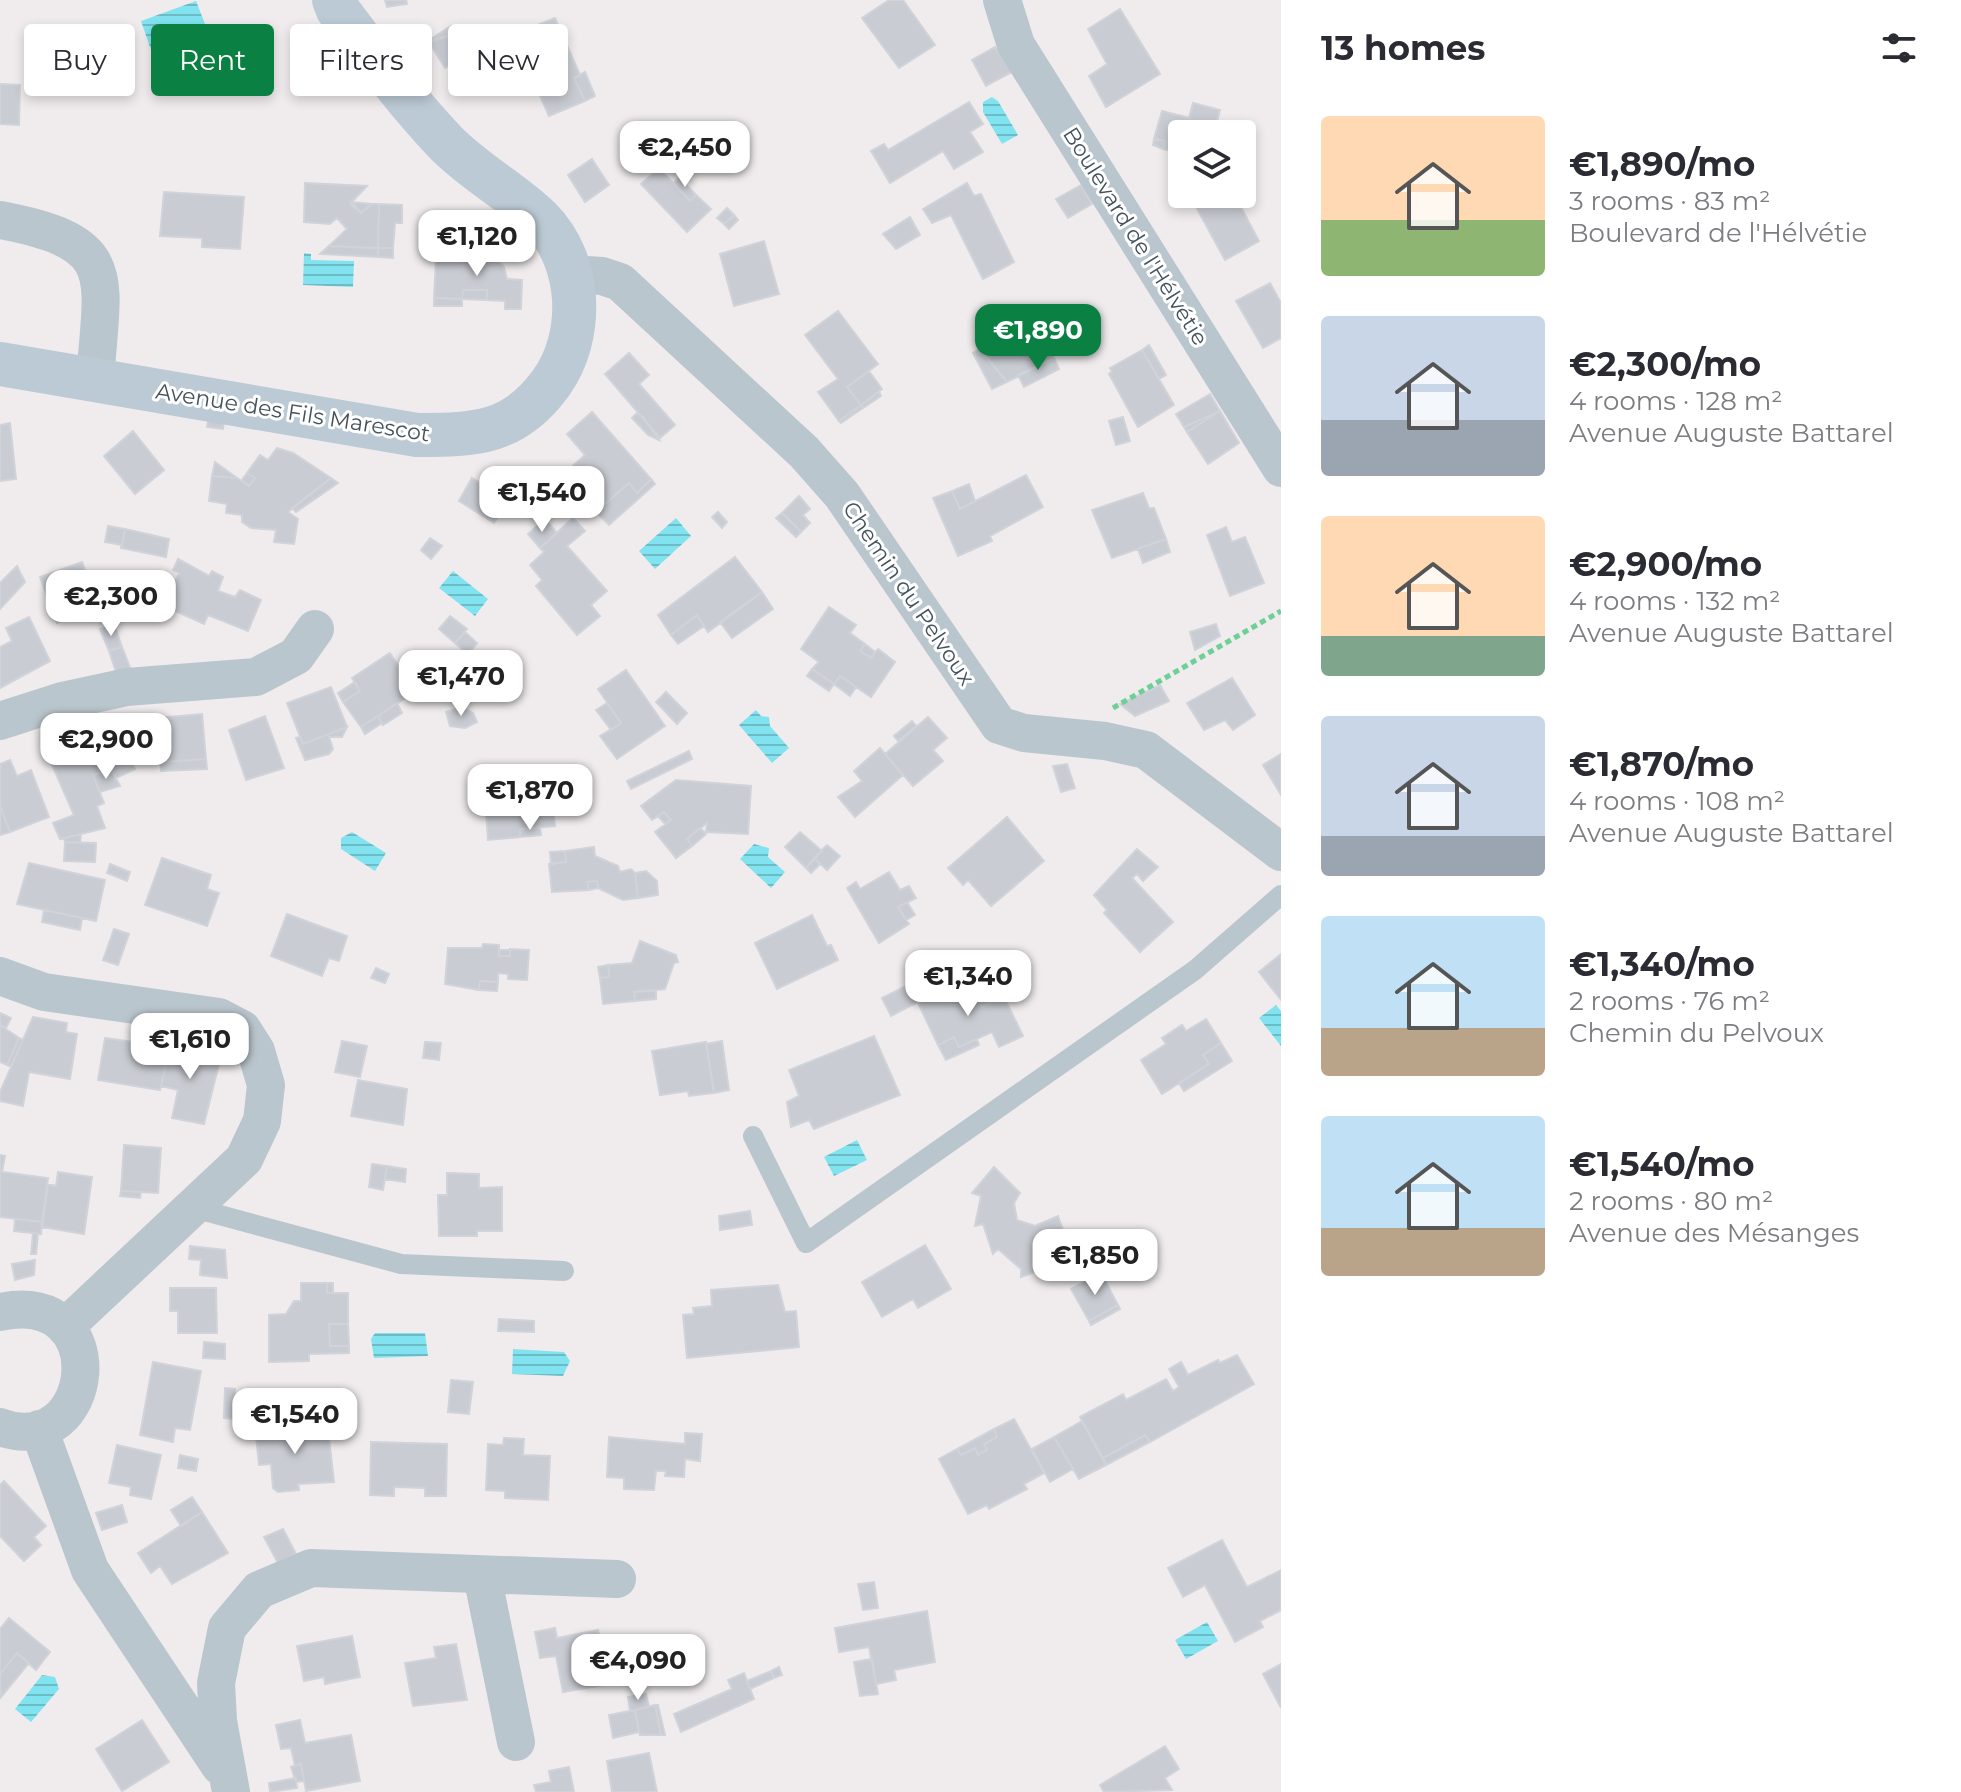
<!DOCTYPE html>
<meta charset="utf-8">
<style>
body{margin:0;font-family:Montserrat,sans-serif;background:#f7f7f7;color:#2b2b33;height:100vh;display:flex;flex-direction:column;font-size:30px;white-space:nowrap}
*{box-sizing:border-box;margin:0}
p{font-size:26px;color:#7c7c81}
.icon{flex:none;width:44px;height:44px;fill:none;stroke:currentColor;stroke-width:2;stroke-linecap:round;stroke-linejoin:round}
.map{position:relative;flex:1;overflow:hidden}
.panel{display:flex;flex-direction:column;background:#fff;width:680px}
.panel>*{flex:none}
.top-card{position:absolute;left:24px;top:24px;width:760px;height:72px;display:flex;gap:16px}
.controls{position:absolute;left:1168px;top:120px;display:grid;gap:16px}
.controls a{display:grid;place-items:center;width:88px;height:88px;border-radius:8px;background:#fff;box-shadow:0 4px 12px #0003;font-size:40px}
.price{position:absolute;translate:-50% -68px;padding:0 18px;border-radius:16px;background:#fff;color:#222;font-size:26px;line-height:52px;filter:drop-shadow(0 2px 4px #0008)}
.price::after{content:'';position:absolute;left:50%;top:48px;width:24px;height:18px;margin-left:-12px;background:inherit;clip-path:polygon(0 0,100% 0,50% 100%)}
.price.on{background:#0b8043;color:#fff}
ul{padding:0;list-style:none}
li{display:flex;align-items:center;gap:24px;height:200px;padding:0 40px}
li span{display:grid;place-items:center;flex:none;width:224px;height:160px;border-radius:8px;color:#555}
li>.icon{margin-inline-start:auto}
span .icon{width:96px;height:96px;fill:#fffc;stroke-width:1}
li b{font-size:34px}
h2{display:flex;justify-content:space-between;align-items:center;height:96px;padding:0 40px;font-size:34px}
.tag{padding:0 28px;border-radius:8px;background:#fff;box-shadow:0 4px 12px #0003;font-size:28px;line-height:72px}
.tag.on{background:#0b8043;color:#fff}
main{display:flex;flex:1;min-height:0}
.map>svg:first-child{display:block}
</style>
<main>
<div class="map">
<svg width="1281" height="1792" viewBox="0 0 1281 1792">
<defs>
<pattern id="water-rules" width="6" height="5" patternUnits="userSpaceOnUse" patternTransform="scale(2)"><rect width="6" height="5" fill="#82e3f0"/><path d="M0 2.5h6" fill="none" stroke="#6cbbc5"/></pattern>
</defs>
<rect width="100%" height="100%" fill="#f0eced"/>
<path fill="url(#water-rules)" d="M196,1L207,29L151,50L141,21Z
M992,97L998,101L1018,135L1002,144L983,112V102Z
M304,253L311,254V260L354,261L353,287L303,285Z
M676,518L691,536L655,569L639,551Z
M453,571L488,599L475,616L439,588Z
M756,710L761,716L769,717L770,726L789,748L772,763L739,725Z
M352,832L386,853L375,871L341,849V838Z
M754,844L769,848L768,857L785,872L771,888L740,859Z
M1276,1005L1281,1011V1046L1259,1018Z
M857,1140L867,1160L834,1176L824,1157Z
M375,1333H425L428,1356L374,1358L371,1339Z
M513,1349L564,1352L570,1361L563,1376L512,1374Z
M1207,1622L1218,1641L1186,1659L1175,1640Z
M42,1675L55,1677L59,1689L31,1722L15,1709Z"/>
<path fill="#c9ccd2" stroke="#d0d3d9" stroke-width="2" d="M385,0H406L407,4L387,7Z
M889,0H903L935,45L899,68L862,18Z
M1120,9L1160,74L1106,107L1089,76L1107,64L1088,29Z
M555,18L580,75L574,78L585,101L549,116L520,51L529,46L522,31Z
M451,26L456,34L428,41Z
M456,34L469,54L445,68L429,42Z
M995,47L1012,72L986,86L972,60Z
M585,72L595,96L585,101L574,78Z
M0,84L20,85L19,125L0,124Z
M969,102L983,124L970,132L983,152L954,169L943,151L890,183L871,151L884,144L888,150Z
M1193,103L1220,110L1214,134H1182V154L1163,149L1165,141L1154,139L1162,111L1189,118Z
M1154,139L1165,141L1163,149L1153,145Z
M592,159L609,185L585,202L568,175Z
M659,168L690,201L696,195L711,209L687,232L641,184Z
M679,177L696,195L690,201L674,183Z
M305,183L367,186L350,204L361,213L372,204H379L378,248L329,246L347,229L337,218L330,224L304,222Z
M967,183L974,196L981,194L1014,262L983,279L951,215L932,223L923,209Z
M1081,185L1092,204L1068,218L1056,199Z
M164,192L244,197L240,249L202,247V238L160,236Z
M1219,194H1234L1259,241L1225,260L1196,207Z
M351,202L372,204L361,213Z
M379,204L402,205V223H395L393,248H378Z
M727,208L734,215L724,224L717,218Z
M734,215L738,220L729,229L724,224Z
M910,217L920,235L896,249L883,234Z
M473,236L478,240L459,259H436V252H456Z
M478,240L504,267L507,279L522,280L521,309H505V301L487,300V290H463L462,299L434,298L436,259H459Z
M764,241L779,294L734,306L720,254Z
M329,246L378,248V257L320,254Z
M378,248H393V258L378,257Z
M1270,283L1281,303V338L1263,348L1236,301Z
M463,290H487V300L462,299Z
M434,298L462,299V306H434Z
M838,311L878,364L847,387L861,405L839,421L818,392L838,379L805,335Z
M1034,323L1054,358L1007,382L980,349Z
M1149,345L1166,375L1159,379L1142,350Z
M980,349L1007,382L992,389L973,353Z
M1142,350L1174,405L1138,427L1109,374L1112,371L1110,368Z
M629,353L649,375L639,384L675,425L660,438L605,374Z
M1054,358L1059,369L1024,387L1018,375Z
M869,371L882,389L861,405L847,387Z
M879,392L881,396L863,408L861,405Z
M1210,394L1220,411L1184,427L1176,414Z
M861,405L863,408L841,423L839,421Z
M1220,411L1187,432L1184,427Z
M1220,411L1239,443L1208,464L1187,432Z
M592,412L651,479L637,493L629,483L596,512L575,488L580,483L568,470L585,455L567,434Z
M637,413L643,417L659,440L648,435L632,418Z
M1123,417L1130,441L1116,445L1109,421Z
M209,418L224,421L223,429L207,427Z
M10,423L16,479L0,481V425Z
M133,431L164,470L135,494L104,456Z
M277,448L293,453L331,478L288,512L298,519L294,544L274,542L276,530L251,528L242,522V515L226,513L227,504L209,501L212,476L237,478L249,486L255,478L247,473L260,455L268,460Z
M215,462L237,478L212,476Z
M568,470L580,483L575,488L563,474Z
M247,473L255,478L249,486L242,480Z
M1026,475L1043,507L990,536L992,541L958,556L933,498L952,491L960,509Z
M331,478L338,483L296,512L292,508Z
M472,478L509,500L494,523L459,501Z
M651,479L655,484L609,525L596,512L629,483L637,493Z
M969,484L975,501L960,509L952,491Z
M1143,493L1149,508H1154L1166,539L1112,558L1092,510Z
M799,496L810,509L803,515L810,523L801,532L782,513Z
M718,512L727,522L722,528L712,517Z
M782,513L801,532L796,537L776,518Z
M573,518L585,531L567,546L607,591L591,605L600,616L577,635L536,586L542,580L530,565L544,552L540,548Z
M545,519L557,533L540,548L528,534Z
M108,526L125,529L122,545L105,542Z
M1226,527L1232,542L1245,537L1264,583L1230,596L1207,535Z
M125,529L169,539L166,557L121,548Z
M430,538L442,546L431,559L421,550Z
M1166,539L1170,552L1143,563L1138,549Z
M735,557L762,592L708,632L697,615L671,635L658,615Z
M178,559L209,576L212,571L223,577L218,591L235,597L240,590L261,600L248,631L208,615L204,624L164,606L179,573L173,570Z
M82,562L96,599L75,606L78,615L57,623L40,577Z
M17,566L25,582L0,609V583Z
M762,592L773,609L732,638L720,622Z
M96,599L99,607L78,615L75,606Z
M829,607L856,625L850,633L865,644L860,651L871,658L878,649L895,662L871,697L840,676L834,684L812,669L819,662L801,649Z
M697,615L704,626L678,644L671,635Z
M450,616L467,629L455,643L439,629Z
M29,617L50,661L0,688V647L12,641L6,628Z
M114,624L122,647L109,651L100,629Z
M1216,624L1220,636L1195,650L1190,632Z
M465,632L477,643L468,654L455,643Z
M865,644L875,652L871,658L860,651Z
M122,647L131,670L116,672L109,651Z
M390,653L415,692L361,727L343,702L360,691L352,678Z
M812,669L834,684L829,691L807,676Z
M626,670L665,726L617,759L600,736L621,723L598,689Z
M840,676L856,687L850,696L834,684Z
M1232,678L1255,715L1233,730L1225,720L1204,730L1187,703Z
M355,682L360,691L343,702L338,693Z
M1160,685L1169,701L1135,716L1120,704Z
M331,687L347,727L303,744L287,703Z
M666,692L687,713L677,724L656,702Z
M397,703L402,713L383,725L378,716Z
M607,703L621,723L611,730L596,710Z
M463,707L473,713L477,722L465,728L450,726L446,712Z
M202,714L206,759L160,762L157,718Z
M265,716L284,768L246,780L229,730Z
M378,716L382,723L365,734L361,727Z
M928,717L947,738L933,750L943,761L913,786L885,754Z
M912,721L916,726L898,741L894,736Z
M347,727L342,737H329L333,749L329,754L305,760L296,738L300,737L303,744Z
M117,728L135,769L116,778L97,737Z
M135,733L147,756L133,763L122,740Z
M97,737L111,769L93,775L104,803L97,806L105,828L60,839L53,823L74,815L46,751L79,738L80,743Z
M880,748L903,775L855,817L838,797L862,781L854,771Z
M689,751L692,759L631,789L627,781Z
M1281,754V795L1263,765Z
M206,759L207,769L161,771L160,762Z
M10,760L17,776L31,770L49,817L10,832L0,806V764Z
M1067,764L1075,788L1061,792L1053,766Z
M111,769L120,786L100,792L93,775Z
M676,780L751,786L748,834L706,832L707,823L687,839L692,846L676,858L655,832L671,820L664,812L652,820L641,806Z
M535,786L537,809L553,808L555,826L520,829V837L488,840L486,811L499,810L497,790Z
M553,802V808L537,809L536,803Z
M0,806L10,832L0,835Z
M664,812L671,820L665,824L658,816Z
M1007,817L1044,861L991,906L968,880L963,885L948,868Z
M540,828L541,835L520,837V829Z
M700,828L706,834L692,846L687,839Z
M800,832L822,851L806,868L785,847Z
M81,834L80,843L65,842L64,838Z
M65,842L96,843L95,862L64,861Z
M827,845L840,856L827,870L814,858Z
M594,847L595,856L618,866L620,872L631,869L635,873L638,898L623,900L598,888L597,881L587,882L589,890L552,892L549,864L566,862L565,851Z
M1137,849L1158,867L1143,881L1137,874L1132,878L1173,922L1140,952L1104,913L1107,910L1094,895Z
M565,851L566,862L551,864L550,852Z
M162,858L211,875L207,889L219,893L207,926L145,905Z
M814,858L820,864L811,873L806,868Z
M29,863L105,880L96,921L17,904Z
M110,864L130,872L127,881L107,873Z
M646,871L657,881L658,895L638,898L635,873Z
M889,872L900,890L909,886L916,898L898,907L909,924L879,943L847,888L856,882L860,889Z
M597,881L598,888L589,890L587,882Z
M907,902L915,915L906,920L898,907Z
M44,910L82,918L80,930L42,922Z
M287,914L347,936L339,961L329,958L322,976L271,956Z
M812,915L827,946L831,945L838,960L777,989L755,943Z
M114,929L129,934L118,965L103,960Z
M640,941L676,955L678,962L674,963L665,989L634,992L635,1001L603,1004L600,978L609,977L608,965L632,963Z
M483,944L499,945V956H510V949L529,950L527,980L508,979V974L498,973V982L480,981L479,990L445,984L448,948H482Z
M499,950H510V956H499Z
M1281,954V1000L1259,972Z
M608,965L609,977L600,978L598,967Z
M376,968L389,974L385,983L371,978Z
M480,981L498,982L497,991L479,990Z
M963,982L972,1001L977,998L982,1007L1004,997L1023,1036L999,1047L992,1032L959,1047L954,1037L938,1045L918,1003Z
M910,984L918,1002L891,1016L882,998Z
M656,990V999L635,1001L634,992Z
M990,992L995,1001L982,1007L977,998Z
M0,1013L11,1018L6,1028L0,1025Z
M33,1017L67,1023L66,1032L77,1034L70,1079L29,1072L23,1106L0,1101V1092Z
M1206,1019L1221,1043L1203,1055L1209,1064L1162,1094L1141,1060L1166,1044L1162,1038L1182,1025L1186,1031Z
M0,1025L19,1038L7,1065L0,1062Z
M874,1036L900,1095L814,1129L809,1120L791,1127L787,1102L799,1096L789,1070Z
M172,1037L189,1041L187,1051L220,1060L204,1124L172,1118L178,1090L161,1086Z
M954,1037L959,1047L977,1039L979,1045L946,1060L938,1045Z
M19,1038L23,1040L11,1067L7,1065Z
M105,1038L170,1047L160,1090L98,1080Z
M342,1041L367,1046L360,1077L335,1072Z
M722,1041L729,1090L714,1093L706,1044Z
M425,1042L441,1043L439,1060L423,1058Z
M706,1042L714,1093L689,1096L688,1091L660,1095L652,1051Z
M1221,1043L1232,1061L1184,1091L1179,1083L1209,1064L1203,1055Z
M358,1080L407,1089L403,1125L351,1116Z
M124,1145L161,1148L158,1193L121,1191Z
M0,1155L5,1156L2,1172L48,1178L42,1222L0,1217Z
M372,1164L387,1166L383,1190L369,1187Z
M387,1166L406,1169L405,1182L385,1179Z
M994,1167L1020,1193L1014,1203L1017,1220L1035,1226L1058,1216L1073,1258L1021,1277V1269L998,1249L993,1254L983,1224L975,1226L981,1196L972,1193Z
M58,1172L92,1177L84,1234L42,1227L48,1184L56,1186Z
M447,1173L479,1174V1188L502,1187V1231H477V1236H439L438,1195H447Z
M121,1191L141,1192L140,1198L120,1196Z
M750,1211L752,1225L720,1230L719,1216Z
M15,1219L42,1222L41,1234L14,1231Z
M33,1233L38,1234L36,1254H31Z
M925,1245L951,1289L918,1308L913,1299L882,1317L862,1282Z
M190,1246L225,1250L227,1278L200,1275L201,1260L189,1259Z
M35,1260L34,1275L15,1280L12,1264Z
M1101,1273L1118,1305L1089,1321L1071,1289Z
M301,1283H327V1293H348V1324H329L330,1346H349V1353L309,1354V1361L269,1362V1315L286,1314L294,1301H301Z
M327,1283H333V1293H327Z
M778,1285L785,1312L796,1311L799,1347L687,1358L683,1315L694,1314L693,1308L712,1306L711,1290Z
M170,1288H216L217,1333H178V1311H170Z
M1118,1305L1120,1309L1091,1325L1089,1321Z
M499,1319L534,1321V1332L498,1331Z
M329,1324H348L349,1346H330Z
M204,1342L225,1344V1359L203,1358Z
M1237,1355L1254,1384L1150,1442L1145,1435L1103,1458L1080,1417L1123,1394L1126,1400L1166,1379L1173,1391L1179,1387L1169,1369L1181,1362L1188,1375L1218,1360L1220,1363Z
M153,1362L201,1371L190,1430L175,1428L173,1442L140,1435Z
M451,1380L473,1382L469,1414L448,1412Z
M225,1388L235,1389L234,1419L224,1418Z
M1014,1419L1044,1473L1024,1484L1027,1489L989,1509L987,1505L968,1514L939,1459L957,1449L961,1455L975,1448L978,1455L987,1450L984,1444L997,1437L994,1429Z
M1082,1421L1106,1465L1079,1479L1054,1437Z
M289,1423V1433L328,1429L334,1482L298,1484L299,1490L278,1492L273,1488L271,1464L259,1465L255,1426Z
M994,1429L997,1437L984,1444L987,1450L978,1455L975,1448L961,1455L957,1449Z
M685,1433L702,1434L700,1461L685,1459L684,1477L665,1476L666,1471H656L654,1490L624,1489V1478L607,1477L609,1437L685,1444Z
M1145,1435L1150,1442L1106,1465L1103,1458Z
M1054,1437L1073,1469L1050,1482L1032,1449Z
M504,1438L524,1439L523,1455L550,1456L548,1500L505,1498V1491L486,1490L488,1444L503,1445Z
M371,1442L447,1444L446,1496H425V1488L394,1487V1496L370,1495Z
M117,1445L161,1455L151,1499L130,1495L131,1487L109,1483Z
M180,1455L198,1459L196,1471L178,1468Z
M4,1481L46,1526L34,1537L41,1545L24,1561L0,1536V1485Z
M192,1497L202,1512L181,1526L171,1510Z
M122,1505L127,1522L102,1530L96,1513Z
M202,1512L228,1553L172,1584L160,1566L151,1573L138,1553Z
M283,1529L296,1554L278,1563L264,1537Z
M1222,1540L1247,1587L1281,1570V1610L1260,1621L1263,1627L1235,1642L1205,1585L1183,1597L1168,1568Z
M874,1582L878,1608L863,1610L858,1584Z
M927,1611L935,1662L894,1670L896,1680L876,1684L869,1647L839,1652L835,1628Z
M9,1618L50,1652L36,1670L17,1653L0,1674V1629Z
M555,1628L557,1638L598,1630L609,1684L563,1692L556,1656L540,1658L535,1632Z
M352,1636L360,1677L325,1684L324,1677L304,1681L297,1646Z
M456,1644L467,1700L413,1706L405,1663L436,1658L434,1647Z
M639,1644L642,1657L612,1663L609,1650Z
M691,1646L696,1661L681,1666L676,1651Z
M17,1653L29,1663L1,1697L0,1674Z
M872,1659L878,1694L860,1696L854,1662Z
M1281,1664V1708L1263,1674Z
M779,1667L782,1675L774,1678L771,1671Z
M771,1671L774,1678L750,1689L747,1681Z
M744,1673L754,1699L681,1732L674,1714L732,1689L728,1680Z
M646,1694L649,1707L630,1711L628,1697Z
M655,1705H658L665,1735H661Z
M655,1705L661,1735H640L635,1710Z
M635,1710L639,1732L613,1738L609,1715Z
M142,1720L169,1762L122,1791L96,1749Z
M300,1720L305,1743L351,1735L360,1781L306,1791L301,1764L295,1766L291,1748L281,1749L276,1725Z
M1165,1746L1179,1769L1165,1778L1172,1790L1104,1792L1100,1785Z
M649,1753L657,1792H612L607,1761Z
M301,1764L304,1781L296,1782L291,1767Z
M569,1767L574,1792H536L534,1785L551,1782L549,1771Z
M296,1778L297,1788L270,1792L269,1783Z"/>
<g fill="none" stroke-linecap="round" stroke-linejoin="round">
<path stroke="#6ed096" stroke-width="5" stroke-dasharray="6 4" stroke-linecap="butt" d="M1113,708L1281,611"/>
<path stroke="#bac6cd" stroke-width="20" d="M753,1136L806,1243L1195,970L1281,895
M190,1207L401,1264L564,1271"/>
<path stroke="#bac6cd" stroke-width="38" d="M1002,0L1016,45L1281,468
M0,220C122,243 102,275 95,381
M570,274L602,276L620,282L804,452L842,495L999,725L1024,733L1105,741L1146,750L1281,852
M0,721L62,701L127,687L256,677L296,656L315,629
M0,976L44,992L219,1017L242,1029L256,1051L266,1085L262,1121L244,1159L65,1327
M0,1312C117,1287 97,1462 0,1427
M39,1429L90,1570L220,1766
M482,1575L516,1742
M231,1792L218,1721L216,1683L227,1628L259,1590L311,1568L617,1579"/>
<path stroke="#bccad5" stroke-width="44" d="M0,364L417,435C476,435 514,434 551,383C585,336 582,261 540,219C511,191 474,172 445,142C406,101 372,55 338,10L334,0"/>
</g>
<g text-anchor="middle" stroke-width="6" stroke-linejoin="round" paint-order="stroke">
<g font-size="22" fill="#44525b" stroke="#fff">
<text transform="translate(1136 236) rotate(58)" y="8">Boulevard de l'Hélvétie</text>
<text transform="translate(293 412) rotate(9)" y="8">Avenue des Fils Marescot</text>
<text transform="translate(909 593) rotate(56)" y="8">Chemin du Pelvoux</text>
</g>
</g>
</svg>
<div class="controls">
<a><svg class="icon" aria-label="layers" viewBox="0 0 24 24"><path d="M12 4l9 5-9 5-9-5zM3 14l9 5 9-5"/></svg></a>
</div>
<b class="price" style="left:685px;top:189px">€2,450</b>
<b class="price" style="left:477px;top:278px">€1,120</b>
<b class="price on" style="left:1038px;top:372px">€1,890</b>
<b class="price" style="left:542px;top:534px">€1,540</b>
<b class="price" style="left:111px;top:638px">€2,300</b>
<b class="price" style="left:461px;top:718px">€1,470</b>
<b class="price" style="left:106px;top:781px">€2,900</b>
<b class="price" style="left:530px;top:832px">€1,870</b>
<b class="price" style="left:968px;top:1018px">€1,340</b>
<b class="price" style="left:190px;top:1081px">€1,610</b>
<b class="price" style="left:1095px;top:1297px">€1,850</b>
<b class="price" style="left:295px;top:1456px">€1,540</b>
<b class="price" style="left:638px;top:1702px">€4,090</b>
<div class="top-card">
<a class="tag">Buy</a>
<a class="tag on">Rent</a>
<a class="tag">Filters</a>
<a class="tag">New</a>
</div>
</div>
<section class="panel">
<h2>13 homes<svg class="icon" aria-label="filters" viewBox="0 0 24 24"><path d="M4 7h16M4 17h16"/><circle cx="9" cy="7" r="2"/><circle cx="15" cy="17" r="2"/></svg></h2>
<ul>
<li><span style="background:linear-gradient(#ffd9b3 65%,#8fb573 0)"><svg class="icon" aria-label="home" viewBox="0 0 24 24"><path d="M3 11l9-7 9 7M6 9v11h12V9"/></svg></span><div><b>€1,890/mo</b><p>3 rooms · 83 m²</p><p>Boulevard de l'Hélvétie</p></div></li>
<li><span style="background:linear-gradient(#c9d6e8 65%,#9aa5b1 0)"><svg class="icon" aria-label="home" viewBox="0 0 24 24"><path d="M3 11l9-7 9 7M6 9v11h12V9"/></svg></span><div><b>€2,300/mo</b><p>4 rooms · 128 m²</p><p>Avenue Auguste Battarel</p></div></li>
<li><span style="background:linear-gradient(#ffd9b3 75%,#7fa58c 0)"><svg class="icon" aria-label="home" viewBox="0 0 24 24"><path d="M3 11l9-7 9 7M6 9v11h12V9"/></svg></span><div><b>€2,900/mo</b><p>4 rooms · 132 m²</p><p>Avenue Auguste Battarel</p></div></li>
<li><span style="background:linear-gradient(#c9d6e8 75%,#9aa5b1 0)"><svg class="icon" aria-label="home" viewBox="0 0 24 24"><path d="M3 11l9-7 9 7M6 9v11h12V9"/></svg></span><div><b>€1,870/mo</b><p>4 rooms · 108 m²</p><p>Avenue Auguste Battarel</p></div></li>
<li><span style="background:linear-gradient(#bfe0f5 70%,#b9a48a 0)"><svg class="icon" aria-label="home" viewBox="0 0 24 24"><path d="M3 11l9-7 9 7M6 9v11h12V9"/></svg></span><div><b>€1,340/mo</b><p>2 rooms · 76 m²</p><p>Chemin du Pelvoux</p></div></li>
<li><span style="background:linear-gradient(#bfe0f5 70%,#b9a48a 0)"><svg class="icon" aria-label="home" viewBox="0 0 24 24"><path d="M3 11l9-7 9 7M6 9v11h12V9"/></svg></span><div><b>€1,540/mo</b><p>2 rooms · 80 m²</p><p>Avenue des Mésanges</p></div></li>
</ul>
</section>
</main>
